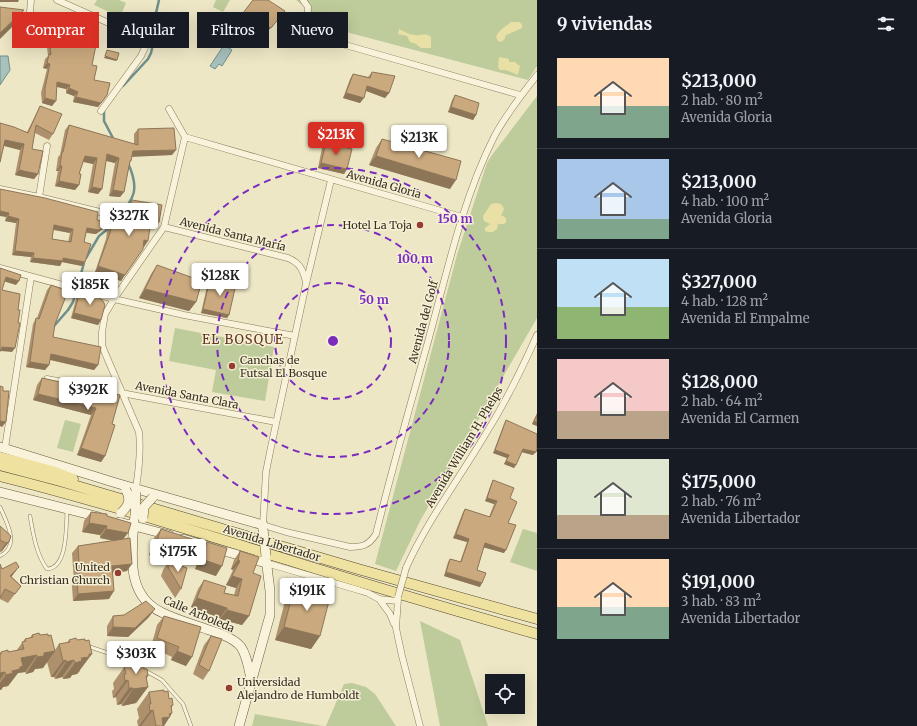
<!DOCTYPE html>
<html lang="es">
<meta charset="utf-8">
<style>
body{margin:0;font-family:Merriweather,serif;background:#242831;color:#f1f3f6;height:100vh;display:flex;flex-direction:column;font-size:15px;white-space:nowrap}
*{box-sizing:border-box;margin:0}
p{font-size:13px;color:#9ea1a6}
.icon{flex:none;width:22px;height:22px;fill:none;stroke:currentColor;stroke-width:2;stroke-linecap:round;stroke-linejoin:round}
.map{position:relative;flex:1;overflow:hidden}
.details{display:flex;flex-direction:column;background:#171b24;width:380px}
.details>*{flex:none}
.guide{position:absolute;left:12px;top:12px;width:380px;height:36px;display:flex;gap:8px}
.controls{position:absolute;left:485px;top:674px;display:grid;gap:8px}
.controls a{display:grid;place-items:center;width:40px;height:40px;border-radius:0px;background:#171b24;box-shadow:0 4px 16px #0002;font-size:20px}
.price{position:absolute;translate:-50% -34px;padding:0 9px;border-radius:4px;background:#fff;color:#222;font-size:13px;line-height:26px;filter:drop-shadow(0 1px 2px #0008)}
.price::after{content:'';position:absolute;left:50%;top:24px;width:12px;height:9px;margin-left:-6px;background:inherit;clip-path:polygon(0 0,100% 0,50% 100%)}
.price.active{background:#d93025;color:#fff}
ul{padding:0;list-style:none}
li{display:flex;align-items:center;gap:12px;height:100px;padding:0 20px}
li+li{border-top:1px solid #363941}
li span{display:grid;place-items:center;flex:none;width:112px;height:80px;border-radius:0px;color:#555}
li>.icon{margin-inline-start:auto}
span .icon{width:48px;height:48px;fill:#fffc;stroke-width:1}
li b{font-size:17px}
h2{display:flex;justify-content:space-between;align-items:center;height:48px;padding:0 20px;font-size:17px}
.tag{padding:0 14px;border-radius:0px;background:#171b24;box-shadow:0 4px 16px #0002;font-size:14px;line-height:36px}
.tag.active{background:#d93025;color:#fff}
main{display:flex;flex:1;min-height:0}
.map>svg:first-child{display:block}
</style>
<main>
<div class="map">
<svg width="537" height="726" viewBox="0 0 537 726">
<rect width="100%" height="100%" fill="#ede7c6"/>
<path fill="#becb9a" d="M97,0H119L126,3L120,17L94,5Z
M216,0H230L223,12L213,7Z
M296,0H537V66L528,80L331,28Z
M537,96V318L420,521L396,571L375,564L457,255L487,163L492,155Z
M175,328L274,347L265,401L212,392L216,370L169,361Z
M65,420L81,424L73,452L57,448Z
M523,529L537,533V571L510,562Z
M420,621L460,640L488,726H440Z
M352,683L366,687L375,694L396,726H326L344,684Z
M255,714L323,726H252Z"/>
<path fill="#e8e0a5" d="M511,22H519L522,24V28L506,35L504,40L501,42L498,41L496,37C499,30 505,27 511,22Z
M399,29C403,31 410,35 415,35C422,36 425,32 431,37V48H421L416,44L410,42L407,36L398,34Z
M499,57L509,59V62H515L520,66L518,75L506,70H500L498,67Z
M496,203L501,204L504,208L503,212L501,215L506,218V222L504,224H498L497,229L493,232H488L485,231V228L490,224L484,221L483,216L491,204Z"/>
<path fill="#a8c1bd" stroke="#6e8f8c" d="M224,45L232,50L222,66L219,64L215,69L210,66Z
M0,56H8L10,70L0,85Z"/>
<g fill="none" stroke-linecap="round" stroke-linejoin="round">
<path stroke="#6e8f8c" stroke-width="2.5" d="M123,86L148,59L151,53L154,39L156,13L159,0
M104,110V121L114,140
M115,221C133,199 141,192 128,163
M86,258L99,236L109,228
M54,326L68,310L73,302L84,263"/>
<defs>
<path id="service" d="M0,507C6,521 21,546 0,556
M30,516C33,533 36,554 47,569C68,568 66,526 67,511
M87,646L117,656L132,664
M144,670L162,680L183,704L191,726"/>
<path id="minor" d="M57,0L147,40V43L141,56L101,111
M303,0L308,7L307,28L314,36L520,95
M28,35L31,0
M185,137L462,217
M331,180L306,284L271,447L266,472L263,525L286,532L350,547C363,547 369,545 376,534C392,468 411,403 429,338C447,272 463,198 494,137C506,114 521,96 537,75
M0,189L39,197L108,214
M39,197L47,146
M164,227L288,258C300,263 303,270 306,282
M0,268L114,299L184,315L295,336
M47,379L276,422
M5,448L31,277
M136,488C139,469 141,451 139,432L105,353L102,345V332L105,314L114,299L164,227L185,137L169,109
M266,563L355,589L368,593L379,599L397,601
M406,568C427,521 459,479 485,435C505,403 522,369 537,335
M379,599L390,614L394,624
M398,599L396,628L402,656L420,726"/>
<path id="secondary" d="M0,447L116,483L263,525V529
M0,492L99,517
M134,520C132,553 125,596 163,613C177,620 193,624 209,630C219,633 234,638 241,647C247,656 249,669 251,679
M119,522L169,535
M183,539L266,563
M239,726L270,615V591L266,558"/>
<path id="primary" d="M0,457L52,471L73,479
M0,465L60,481L358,569L537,619
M0,476C96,500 190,530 285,559C368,585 453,610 537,634"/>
</defs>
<use href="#service" stroke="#887a5c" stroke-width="4"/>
<use href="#minor" stroke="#887a5c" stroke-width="7"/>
<use href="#secondary" stroke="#6a5b3f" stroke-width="10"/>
<use href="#primary" stroke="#564830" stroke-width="11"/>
<use href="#service" stroke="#f8f3da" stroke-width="3"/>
<use href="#minor" stroke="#f8f3da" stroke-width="6"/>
<use href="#secondary" stroke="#f8f3da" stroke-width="9"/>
<use href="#primary" stroke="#efe2a0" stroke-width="10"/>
<defs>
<path id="minor-bridge" d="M398,597L406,568"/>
<path id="secondary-bridge" d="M121,513C129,506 131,499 126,490
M135,516L136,492
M143,518L144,507L153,497
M263,529L266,556"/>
</defs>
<use href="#minor-bridge" stroke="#887a5c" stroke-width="7" stroke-linecap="butt"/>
<use href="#secondary-bridge" stroke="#6a5b3f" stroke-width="10" stroke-linecap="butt"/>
<use href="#minor-bridge" stroke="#f8f3da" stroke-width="6"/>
<use href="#secondary-bridge" stroke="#f8f3da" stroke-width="9"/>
</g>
<path fill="#ae916c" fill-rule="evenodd" d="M253,0L283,14L268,31L252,25L241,39L231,30Z
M48,26L78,37L92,65L94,80L107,95L98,107L73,102L74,96L66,93V89L57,87L52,106L42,103L41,93L47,69L43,68L45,59L48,56L45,30Z
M372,72L389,93L385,98L366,91L360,103L343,98L350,79L353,74L368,77Z
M455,95L476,115L473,120L448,112L452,100Z
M40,106L53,134L49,140L35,133L32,149L38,174L34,179L15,175L20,150L4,146L0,163V123L27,132Z
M69,125L134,144V134L138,129L172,155L132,156L129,165L124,192L120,197L109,196L115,163L106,161L102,189L98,194L88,192L93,164L83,162L79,174V185L75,190L55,186L58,171H56L58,157L60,155L65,130Z
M382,139L450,189L369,165L376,148Z
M326,143L347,169L344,174L318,168L322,148Z
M0,189L97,220L109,222L113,217L123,220L128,206L132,200L155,227H150L144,247L143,246L121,281L95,272L106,239L108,224L107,226L96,234L86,233L84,242L82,266L62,262L60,266L30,262L31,257L12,255L16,223L5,221L6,217ZM53,230L70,233L68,242L52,239Z
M157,265L196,302L189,311L139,298L151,274Z
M210,279L229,315L227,318L201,313L208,282Z
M51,285L55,324L53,337L98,365L94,370L50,360L49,365L45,370L26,367L33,324L36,318H37L47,290Z
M80,291L101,320L98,325L71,318L77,295Z
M42,378L120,395L112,424L105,456L101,462L77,455L91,415L33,400L37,385Z
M537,413V426L532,424Z
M506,420L533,455L522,452L514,468L504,464L507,458L493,453L504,424Z
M493,480L510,498L508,523L504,553L484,547L477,570L480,587L444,576L448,562L450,559L460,562L467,542L453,538L463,512L465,509L489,517L494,504L485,501L491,484Z
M91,512L107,516L123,539L127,571L112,573L109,599L73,601L72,586L74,582L72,553L78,546L114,541L100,538V535L82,532L84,521Z
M0,526L11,536L2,551L0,552Z
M161,529L190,556L184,565L149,555L154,538Z
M207,542L216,576L195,569L201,551Z
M240,551L253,573L249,616L242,625L220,619V618L191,607L198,589L204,580L224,593L234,595L236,588L226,585L233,570L231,569L234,560Z
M169,561L181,589L175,598L161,576L163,570Z
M0,564L2,569L12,577L21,586L8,603L0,599Z
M294,588L320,636L311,649L275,640L285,601Z
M155,609L148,618L128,637L107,636V626L113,616L124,615Z
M164,616L201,627L186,666L171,660L172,657L151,647L157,625Z
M32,635L48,636L55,650L59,644L67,643L69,640L80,671L77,674L72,675L70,678L63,679L62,677L55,679L54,677H51L47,662L43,668L35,669L33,672L26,674L25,672L18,673L8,686L3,687L1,690H0V653L1,652H8L16,651L25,639L30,638Z
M211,636L209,671L203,680L193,674L204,645Z
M139,662L146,678L148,687L136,703L122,706L121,704L117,705L116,697L113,698L112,691L114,689L113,683L127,663Z
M149,692H164L173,705L171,708L172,713L164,726H138L137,721L139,718L137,709Z"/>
<path fill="#8d7658" d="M0,0H19L18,2H0Z
M24,10L12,27L0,39V33Z
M285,11L268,31L252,25L241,39L255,22Z
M105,56L117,60L116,61L104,58Z
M47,63L50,64L47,69L43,68Z
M57,82L70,85L66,89L54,86Z
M367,86L389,93L385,98L364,90Z
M69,88L78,92L74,96L66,93Z
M346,93L364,98L360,103L343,98Z
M76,97L101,103L98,107L73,102Z
M45,98L56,101L52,106L42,103Z
M451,107L476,115L473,120L448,112Z
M5,140L24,144L20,150L1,145Z
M176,150L172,155L130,157L133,151Z
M107,154L119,158L115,163L103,160Z
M85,156L97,158L93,164L81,161Z
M376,156L456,180L450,189L369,165Z
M321,163L347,169L344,174L318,168Z
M60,166H62L58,171H56Z
M19,170L38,174L34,179L15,175Z
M59,181L79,185L75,190L55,186Z
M92,187L102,189L98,194L88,192Z
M113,190L124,192L120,197L109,196Z
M0,211L9,213L6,217L0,216Z
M8,216L19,219L16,223L5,221Z
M151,221L159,222L155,227L148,226Z
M110,222L107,226L96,234L84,232L87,228Z
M54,225L73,229L70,233L51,229Z
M144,240L148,241L144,247L140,246Z
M15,251L34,253L31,257L12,255Z
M33,258H63L85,262L82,266L62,262L60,266L30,262Z
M98,266L125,275L121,281L95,272Z
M6,277L19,281L16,285L3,281Z
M145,289L196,302L189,311L139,298Z
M203,309L229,315L227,318L201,313Z
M74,313L101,320L98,325L71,318Z
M2,347L15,348L12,352L1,351L0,352V350Z
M51,354L98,365L94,370L47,359Z
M30,362L49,365L45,370L26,367Z
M38,394L96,408L91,415L33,400Z
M0,421L6,422L2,427L0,426Z
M534,421L537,422V426L532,424Z
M81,448L105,456L101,462L77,455Z
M523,449L536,452L533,455L521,452Z
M495,450L509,455L507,458L493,453Z
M506,461L516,465L514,468L504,464Z
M487,498L497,501L494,504L485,501Z
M89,523L107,526L100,535L82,532Z
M106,529L128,533L121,542L100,538Z
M456,534L469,539L467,542L453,538Z
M9,542L2,551L0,552L6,543Z
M485,543L506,550L504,553L482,547Z
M155,546L190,556L184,565L149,555Z
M201,559L222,566L216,576L195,569Z
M238,560L240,561L233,570L231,569Z
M132,564L127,571L107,574L112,566Z
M19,567L12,576L4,585L10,576Z
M446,572L482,583L480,587L444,576Z
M232,576L242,579L236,588L226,585Z
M114,591L109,599L73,601L78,594Z
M197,598L227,608L220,618L191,607Z
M155,609L148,618L128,637L107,636L113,627Z
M227,610L249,616L242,625L220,619Z
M284,627L320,636L311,649L275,640Z
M55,651L43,668L35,669L33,672L26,674L37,657L44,653Z
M177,651L192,657L186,666L171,660Z
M89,654H92L77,674L72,675L70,678L63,679L75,663Z
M37,655L25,672L18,673L8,686L3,687L1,690H0V683L6,675L21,658Z
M66,660L54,677H51L63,661Z
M74,660L62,677L55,679L66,662Z
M5,672L0,680V673Z
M146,676H148L139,688L148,687L136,703L122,706L133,689Z
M128,680L116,697L113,698L125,681Z
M129,688H133L121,704L117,705Z
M173,705L164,718L169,714L172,713L164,726H156L171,706Z
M153,710L141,726H139L150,711Z"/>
<path fill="#caa97e" stroke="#8d7658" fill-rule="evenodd" d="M253,0H268L285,11L271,28L255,22L244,36L233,26Z
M0,7L24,10L0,33Z
M48,26L78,34V37L97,40L92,65L97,66L94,80L110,83L107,95L101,103L76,97L78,92L69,88L70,85L57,82L56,101L45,98V88L50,64L47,63L49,54L51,55Z
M107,50L119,53L117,60L105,56Z
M372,72L395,76L389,93L367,86L364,98L346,93L353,74L370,78Z
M455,95L479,103L476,115L451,107Z
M40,106L62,114L53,134L36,125L32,149L43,151L38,174L19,170L24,144L5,140L0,162V123L14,127L28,133Z
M69,125L138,145V129L174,128L176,150L133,151L131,161H130L124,192L113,190L119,158L107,154L102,189L92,187L97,158L85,156L79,174H81L79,185L59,181L62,166H60L62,152H63Z
M382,139L461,161L456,180L376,156Z
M326,143L352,149L347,169L321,163Z
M0,189L45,198L98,212L97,220L110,222L99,230L87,228L84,242L91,244L85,262L63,258V261L33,258L34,253L15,251L19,219L8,216L9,213L0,211ZM54,225L73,229L71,242L52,239Z
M132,200L162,205L159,222L151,221L148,241L144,240L143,249L125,275L98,266L110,233L113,217L125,220Z
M157,265L202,281L196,302L145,289Z
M0,268L21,275L19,281L6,277L2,290L20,294L18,310H20L18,323H20L15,348L2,347L1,350H0Z
M210,279L236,284L229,315L203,309Z
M51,285L68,291L55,324L53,337L101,347L98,365L51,354L49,365L30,362L36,318L39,319Z
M80,291L98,297L103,301L105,305L101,320L74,313Z
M42,378L120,395L112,424L115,425L105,456L81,448L96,408L38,394Z
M0,386L3,387V391H9L6,422L0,421Z
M537,415V422L534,421Z
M506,420L537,434V449L536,452L523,449L516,465L506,461L509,455L495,450Z
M493,480L514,488L510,498L517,502L508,523L516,525L506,550L485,543L477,570L486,573L482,583L446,572L450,559L461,562L469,539L456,534L465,509L490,517L497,501L487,498Z
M91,512L107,514V516L131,523L128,533L106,529L107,526L89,523Z
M0,526L11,536L9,542L6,543L0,540Z
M161,529L195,540L190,556L155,546Z
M130,538L132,564L112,566L114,591L78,594L77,578H80L78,546Z
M207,542L227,548L222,566L201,559Z
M240,551L259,557L253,573L261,576L249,616L227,610V608L197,598L204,580L226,587L224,593L238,596L242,579L232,576L240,561L238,560Z
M169,561L187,568L181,589L168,567Z
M16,562L19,567L10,576L21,586L15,594L5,589L0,598V564L2,569Z
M294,588L330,597L320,636L284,627Z
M146,601L155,609L135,628L113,627V616L124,615Z
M164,616L201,627L192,657L177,651L179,647L157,638Z
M39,633L40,635L48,634V636L51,635L55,651L44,653V656L37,657V655L21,658L23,666L20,667V669L12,671L13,673L6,675L5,672L0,673V655L1,654V652L8,650V652L24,649L22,642L26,641L25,639L33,637L32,635Z
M211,636L222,639L209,671L199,665Z
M76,638L77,640L85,639V641L89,640L92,654H89V657L81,658L82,661L75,663L74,660L66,662V660L63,661L59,644L70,642L69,640Z
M139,661V662L143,661L144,669H147L148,676H146L148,687L133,689V688H129L128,680L125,681L124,674H126L124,666L128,665L127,663Z
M164,690V692L168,691L169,699L172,698L173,705L171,706L172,713L169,714L170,717L162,718L163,726H156L153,710L150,711L149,704H151L149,692Z"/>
<g fill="none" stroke="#7b2cbf" stroke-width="2" stroke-dasharray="7 5">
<circle cx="333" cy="341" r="58"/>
<circle cx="333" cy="341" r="116"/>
<circle cx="333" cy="341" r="173"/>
</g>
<g fill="#953d2e" stroke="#f5f0d6" stroke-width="1.5">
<circle cx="420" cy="225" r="4"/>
<circle cx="232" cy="366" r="4"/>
<circle cx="118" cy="573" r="4"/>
<circle cx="229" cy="688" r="4"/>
</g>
<g text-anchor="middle" stroke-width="3" stroke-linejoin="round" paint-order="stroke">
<g font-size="11" fill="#393020" stroke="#f5f0d6">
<text transform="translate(384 184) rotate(16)" y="4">Avenida Gloria</text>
<text transform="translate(233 234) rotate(14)" y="4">Avenida Santa María</text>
<text transform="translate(423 322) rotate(-75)" y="4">Avenida del Golf</text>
<text transform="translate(187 395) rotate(11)" y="4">Avenida Santa Clara</text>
<text transform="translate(464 447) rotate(-59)" y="4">Avenida William H. Phelps</text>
<text transform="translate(272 543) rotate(17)" y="4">Avenida Libertador</text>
<text transform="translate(199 614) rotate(23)" y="4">Calle Arboleda</text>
</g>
<g font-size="11" fill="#393020" stroke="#f5f0d6" text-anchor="end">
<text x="412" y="229">Hotel La Toja</text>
<text x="240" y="364" text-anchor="start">Canchas de<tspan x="240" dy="13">Futsal El Bosque</tspan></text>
<text x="110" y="571">United<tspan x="110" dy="13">Christian Church</tspan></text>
<text x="237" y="686" text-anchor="start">Universidad<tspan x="237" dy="13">Alejandro de Humboldt</tspan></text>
</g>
<g font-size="13" letter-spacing="1" fill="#643820" stroke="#f5f0d6">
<text x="243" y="344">EL BOSQUE</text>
</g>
</g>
<circle cx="333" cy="341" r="6" fill="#7b2cbf" stroke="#f5f0d6" stroke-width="2"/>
<g font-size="12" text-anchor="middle" font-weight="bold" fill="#7b2cbf" stroke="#f5f0d6" stroke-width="3" stroke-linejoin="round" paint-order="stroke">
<text x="455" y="223">150 m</text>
<text x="415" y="263">100 m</text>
<text x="374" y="304">50 m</text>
</g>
</svg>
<div class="controls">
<a><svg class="icon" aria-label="locate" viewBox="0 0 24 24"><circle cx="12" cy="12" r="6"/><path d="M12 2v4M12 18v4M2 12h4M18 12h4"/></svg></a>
</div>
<b class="price active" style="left:336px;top:156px">$213K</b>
<b class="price" style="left:419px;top:159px">$213K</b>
<b class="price" style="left:129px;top:237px">$327K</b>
<b class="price" style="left:220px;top:297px">$128K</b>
<b class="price" style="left:90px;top:306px">$185K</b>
<b class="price" style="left:88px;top:411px">$392K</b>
<b class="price" style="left:178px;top:573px">$175K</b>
<b class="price" style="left:307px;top:612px">$191K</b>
<b class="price" style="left:136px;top:675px">$303K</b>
<div class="guide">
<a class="tag active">Comprar</a>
<a class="tag">Alquilar</a>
<a class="tag">Filtros</a>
<a class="tag">Nuevo</a>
</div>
</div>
<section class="details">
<h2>9 viviendas<svg class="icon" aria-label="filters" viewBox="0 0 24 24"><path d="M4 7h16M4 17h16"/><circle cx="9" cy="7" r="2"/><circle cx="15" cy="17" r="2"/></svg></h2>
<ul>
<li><span style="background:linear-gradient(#ffd9b3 60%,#7fa58c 0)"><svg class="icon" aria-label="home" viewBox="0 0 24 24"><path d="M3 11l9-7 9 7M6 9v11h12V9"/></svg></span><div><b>$213,000</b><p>2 hab. · 80 m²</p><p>Avenida Gloria</p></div></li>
<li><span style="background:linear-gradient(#a9c7e8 75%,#7fa58c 0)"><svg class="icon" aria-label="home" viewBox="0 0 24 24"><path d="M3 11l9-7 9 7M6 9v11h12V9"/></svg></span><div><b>$213,000</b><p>4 hab. · 100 m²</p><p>Avenida Gloria</p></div></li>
<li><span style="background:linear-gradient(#bfe0f5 60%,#8fb573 0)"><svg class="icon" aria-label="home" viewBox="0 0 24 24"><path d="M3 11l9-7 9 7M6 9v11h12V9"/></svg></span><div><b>$327,000</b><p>4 hab. · 128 m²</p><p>Avenida El Empalme</p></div></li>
<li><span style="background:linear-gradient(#f6c9c9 65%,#b9a48a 0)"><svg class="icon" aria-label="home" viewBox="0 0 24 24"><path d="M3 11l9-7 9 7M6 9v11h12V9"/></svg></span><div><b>$128,000</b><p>2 hab. · 64 m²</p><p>Avenida El Carmen</p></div></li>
<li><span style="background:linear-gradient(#dfe7d0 70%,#b9a48a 0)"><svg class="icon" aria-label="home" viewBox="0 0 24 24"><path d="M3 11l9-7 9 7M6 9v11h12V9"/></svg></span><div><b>$175,000</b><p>2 hab. · 76 m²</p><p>Avenida Libertador</p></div></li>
<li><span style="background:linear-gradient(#ffd9b3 60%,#7fa58c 0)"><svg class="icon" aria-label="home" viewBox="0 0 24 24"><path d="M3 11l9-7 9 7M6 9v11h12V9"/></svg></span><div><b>$191,000</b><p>3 hab. · 83 m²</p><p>Avenida Libertador</p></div></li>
</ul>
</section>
</main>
